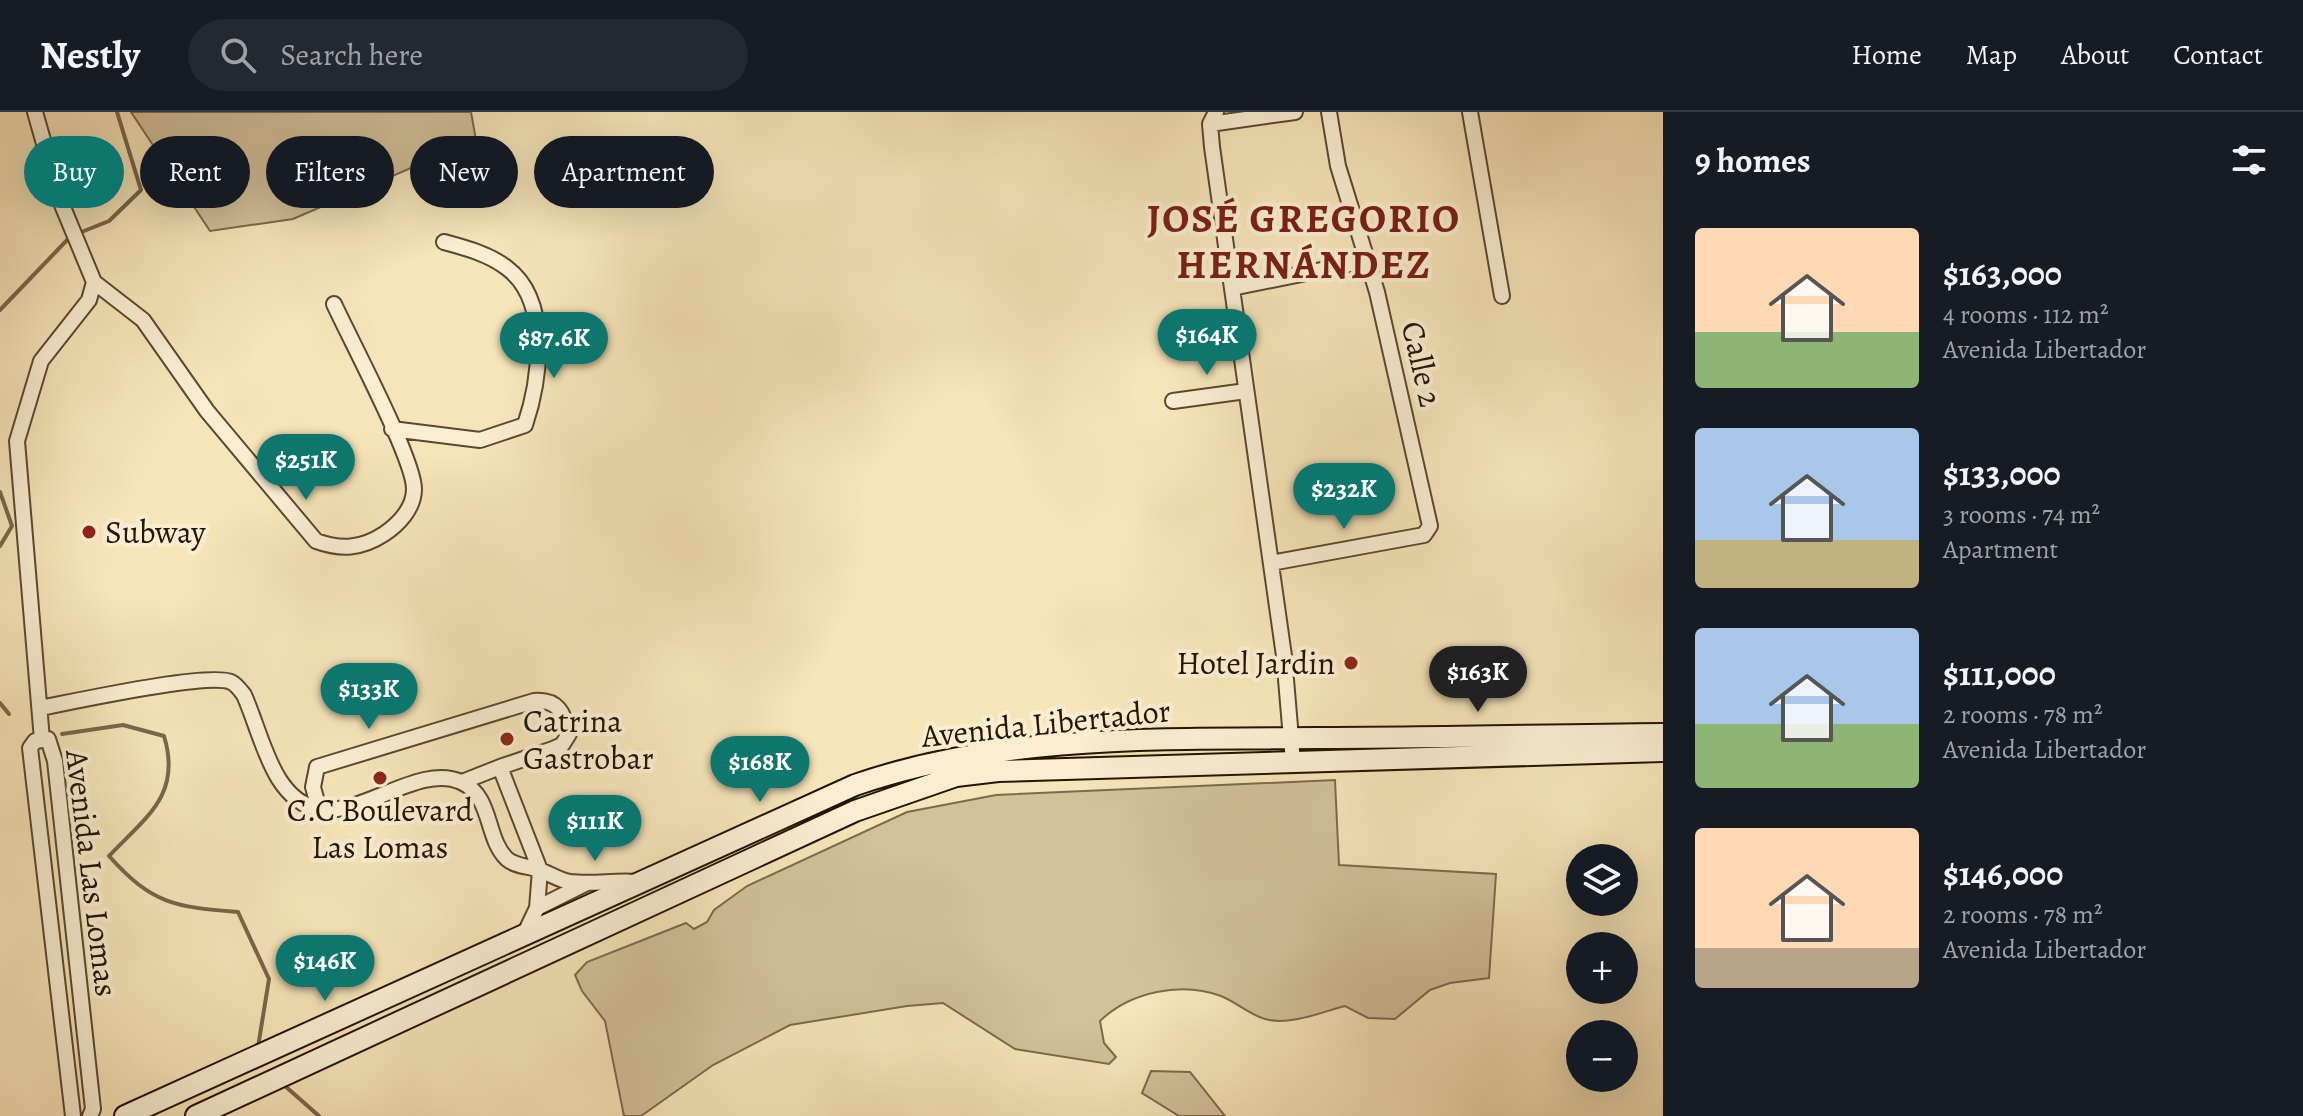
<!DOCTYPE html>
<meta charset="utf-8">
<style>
body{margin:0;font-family:Alegreya,serif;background:#242831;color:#f1f3f6;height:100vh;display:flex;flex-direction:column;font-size:30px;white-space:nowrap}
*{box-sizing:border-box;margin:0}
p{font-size:26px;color:#9ea1a6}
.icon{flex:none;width:44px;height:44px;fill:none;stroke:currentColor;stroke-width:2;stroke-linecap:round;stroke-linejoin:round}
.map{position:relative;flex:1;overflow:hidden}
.side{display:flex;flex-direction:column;background:#171b24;width:640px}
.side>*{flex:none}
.guide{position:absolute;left:24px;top:24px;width:760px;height:72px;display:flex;gap:16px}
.tools{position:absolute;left:1566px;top:732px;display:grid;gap:16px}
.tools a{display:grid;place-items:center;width:72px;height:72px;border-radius:50%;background:#171b24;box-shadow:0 8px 32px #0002;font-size:40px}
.price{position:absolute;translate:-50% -68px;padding:0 18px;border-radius:28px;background:#0f766e;color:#fff;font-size:26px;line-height:52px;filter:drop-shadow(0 2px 4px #0008)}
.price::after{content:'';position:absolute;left:50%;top:48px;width:24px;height:18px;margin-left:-12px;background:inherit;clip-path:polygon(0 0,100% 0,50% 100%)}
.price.current{background:#222;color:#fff}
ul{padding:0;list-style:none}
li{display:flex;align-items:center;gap:24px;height:200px;padding:0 32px}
li span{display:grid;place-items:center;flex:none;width:224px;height:160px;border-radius:8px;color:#555}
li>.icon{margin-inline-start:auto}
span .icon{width:96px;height:96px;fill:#fffc;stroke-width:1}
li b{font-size:34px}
h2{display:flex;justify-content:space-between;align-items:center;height:96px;padding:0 32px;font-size:34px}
.tag{padding:0 28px;border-radius:36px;background:#171b24;box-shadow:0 8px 32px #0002;font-size:28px;line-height:72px}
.tag.current{background:#0f766e;color:#fff}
header{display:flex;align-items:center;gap:48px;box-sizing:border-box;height:112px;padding:0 40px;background:#171b24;border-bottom:2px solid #363941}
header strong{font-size:38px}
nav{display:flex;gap:44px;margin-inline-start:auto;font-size:28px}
.search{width:560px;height:72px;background:#242831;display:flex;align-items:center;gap:20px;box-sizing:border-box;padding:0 28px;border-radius:44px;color:#9ea1a6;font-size:30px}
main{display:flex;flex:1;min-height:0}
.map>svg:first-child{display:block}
</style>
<header>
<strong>Nestly</strong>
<div class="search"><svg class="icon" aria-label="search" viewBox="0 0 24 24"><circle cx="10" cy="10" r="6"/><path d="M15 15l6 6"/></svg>Search here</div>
<nav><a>Home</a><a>Map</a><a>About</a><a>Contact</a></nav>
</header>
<main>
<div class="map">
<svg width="1663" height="1004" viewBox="0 0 1663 1004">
<rect width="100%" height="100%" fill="#f6e5b9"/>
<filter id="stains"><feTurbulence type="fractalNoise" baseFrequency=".0025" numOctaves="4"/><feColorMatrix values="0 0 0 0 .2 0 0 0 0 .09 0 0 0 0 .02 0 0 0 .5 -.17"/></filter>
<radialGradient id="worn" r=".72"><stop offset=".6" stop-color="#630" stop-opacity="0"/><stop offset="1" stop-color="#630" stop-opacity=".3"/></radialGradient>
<path fill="#d3c19a" stroke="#7d6a4e" stroke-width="2" d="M131,0H471L476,28L293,107L210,119Z
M1335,668L1339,753L1496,762L1489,866L1450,871L1430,878L1395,907L1368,906L1345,894C1322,900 1289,914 1265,907C1250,903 1236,890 1221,884C1181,869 1130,880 1100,909L1104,931L1116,945L1109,952L1015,937L943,891L907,894L790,913L713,953L641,1004H624L605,909L582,879L575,863L587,850L686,811L694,817L707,810L714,798L747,774L907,700L996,683Z
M1151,959L1190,960L1225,1004H1179L1142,981Z"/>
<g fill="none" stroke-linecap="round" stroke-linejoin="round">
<path stroke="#79664b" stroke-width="4" d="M79,121L109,109L141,78L117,0
M0,198L69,126
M0,380L12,414L0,434
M0,591L9,602
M62,622L123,613L164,624C182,683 146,705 109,744C152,792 174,795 238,800L269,867L258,935
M285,974L319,1004"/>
<defs>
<path id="minor" d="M35,0L60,88L94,170L89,188L41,249L17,329L42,628
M1216,0L1210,12L1212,35L1284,544L1293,650
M1470,0L1502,184
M1210,12L1295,0
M94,170L143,208L207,299L316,429C341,438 361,437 384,422C399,412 414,396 414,377C414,347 350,227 334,192
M1232,176L1366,149
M1173,289L1246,279
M392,317L480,328L525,313C540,268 551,189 507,156C489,142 466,136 444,130
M1271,451L1424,423L1430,414L1377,180L1338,54L1329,0
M40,596C72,590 208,560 231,570C236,572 241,579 244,583C262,622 272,689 319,697
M42,628L48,627L55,649L93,997L90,1004
M42,628L35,629L30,636L73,1004
M462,670L500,655
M537,796L587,771
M524,823L537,796L540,758L500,655L553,637L562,633L569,622C564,601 558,587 534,589L317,655L313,675L319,697C362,705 420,651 461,670C493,684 485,726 507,747C515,754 527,754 536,757C548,760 558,768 570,770C592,773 615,768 637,770"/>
<path id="secondary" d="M125,1004L855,673C1002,622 1164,627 1317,626C1433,626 1548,623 1663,622
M196,1004L855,699L956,664L998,659L1663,639"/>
</defs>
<use href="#minor" stroke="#5b4830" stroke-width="18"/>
<use href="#secondary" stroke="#271302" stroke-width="24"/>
<use href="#minor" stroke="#f9eed2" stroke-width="14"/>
<use href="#secondary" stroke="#f9eed2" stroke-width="20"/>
</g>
<g fill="#8f2418" stroke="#f9eed2" stroke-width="3">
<circle cx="89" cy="420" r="8"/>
<circle cx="1351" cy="551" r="8"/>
<circle cx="507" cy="627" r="8"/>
<circle cx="380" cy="666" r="8"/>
</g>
<g text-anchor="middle" stroke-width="8" stroke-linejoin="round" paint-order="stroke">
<g font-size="32" fill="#271302" stroke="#f9eed2">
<text transform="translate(1422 252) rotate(77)" y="11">Calle 2</text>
<text transform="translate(1046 611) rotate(-6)" y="11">Avenida Libertador</text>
<text transform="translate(92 761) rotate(83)" y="11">Avenida Las Lomas</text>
</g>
<g font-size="32" fill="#271302" stroke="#f9eed2" text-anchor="start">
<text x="105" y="431">Subway</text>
<text x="1335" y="562" text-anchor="end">Hotel Jardin</text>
<text x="523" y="620">Catrina<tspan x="523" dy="37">Gastrobar</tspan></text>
<text x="380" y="709" text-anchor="middle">C.C Boulevard<tspan x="380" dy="37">Las Lomas</tspan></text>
</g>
<g font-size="40" font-weight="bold" letter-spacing="2" fill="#7a1f14" stroke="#f9eed2">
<text x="1304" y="120">JOSÉ GREGORIO<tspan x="1304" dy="46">HERNÁNDEZ</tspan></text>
</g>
</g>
<rect width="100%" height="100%" filter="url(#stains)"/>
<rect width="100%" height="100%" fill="url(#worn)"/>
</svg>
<div class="tools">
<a><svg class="icon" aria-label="layers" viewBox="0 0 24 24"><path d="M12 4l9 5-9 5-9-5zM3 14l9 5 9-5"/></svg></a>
<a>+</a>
<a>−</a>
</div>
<b class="price" style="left:1207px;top:265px">$164K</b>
<b class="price" style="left:554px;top:268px">$87.6K</b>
<b class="price" style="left:306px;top:390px">$251K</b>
<b class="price" style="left:1344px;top:419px">$232K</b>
<b class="price current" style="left:1478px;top:602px">$163K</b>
<b class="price" style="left:369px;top:619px">$133K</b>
<b class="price" style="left:760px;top:692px">$168K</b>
<b class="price" style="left:595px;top:751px">$111K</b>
<b class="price" style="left:325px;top:891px">$146K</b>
<div class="guide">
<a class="tag current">Buy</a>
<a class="tag">Rent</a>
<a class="tag">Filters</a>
<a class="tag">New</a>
<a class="tag">Apartment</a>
</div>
</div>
<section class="side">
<h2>9 homes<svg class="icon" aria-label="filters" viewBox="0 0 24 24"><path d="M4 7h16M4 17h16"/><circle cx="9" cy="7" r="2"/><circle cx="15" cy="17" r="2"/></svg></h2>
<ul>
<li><span style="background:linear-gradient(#ffd9b3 65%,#8fb573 0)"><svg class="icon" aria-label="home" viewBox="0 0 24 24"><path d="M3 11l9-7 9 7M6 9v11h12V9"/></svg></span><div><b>$163,000</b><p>4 rooms · 112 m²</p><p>Avenida Libertador</p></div></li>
<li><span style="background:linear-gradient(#a9c7e8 70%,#c2b280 0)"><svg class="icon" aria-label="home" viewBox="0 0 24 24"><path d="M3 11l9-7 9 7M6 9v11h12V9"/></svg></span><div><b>$133,000</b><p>3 rooms · 74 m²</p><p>Apartment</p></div></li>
<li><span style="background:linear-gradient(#a9c7e8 60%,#8fb573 0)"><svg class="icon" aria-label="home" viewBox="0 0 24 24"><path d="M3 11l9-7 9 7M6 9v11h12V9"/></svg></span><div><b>$111,000</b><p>2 rooms · 78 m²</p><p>Avenida Libertador</p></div></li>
<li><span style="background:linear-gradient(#ffd9b3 75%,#b9a48a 0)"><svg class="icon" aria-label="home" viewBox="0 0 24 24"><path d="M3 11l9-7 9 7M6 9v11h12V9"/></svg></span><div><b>$146,000</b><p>2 rooms · 78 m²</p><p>Avenida Libertador</p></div></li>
</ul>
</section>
</main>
